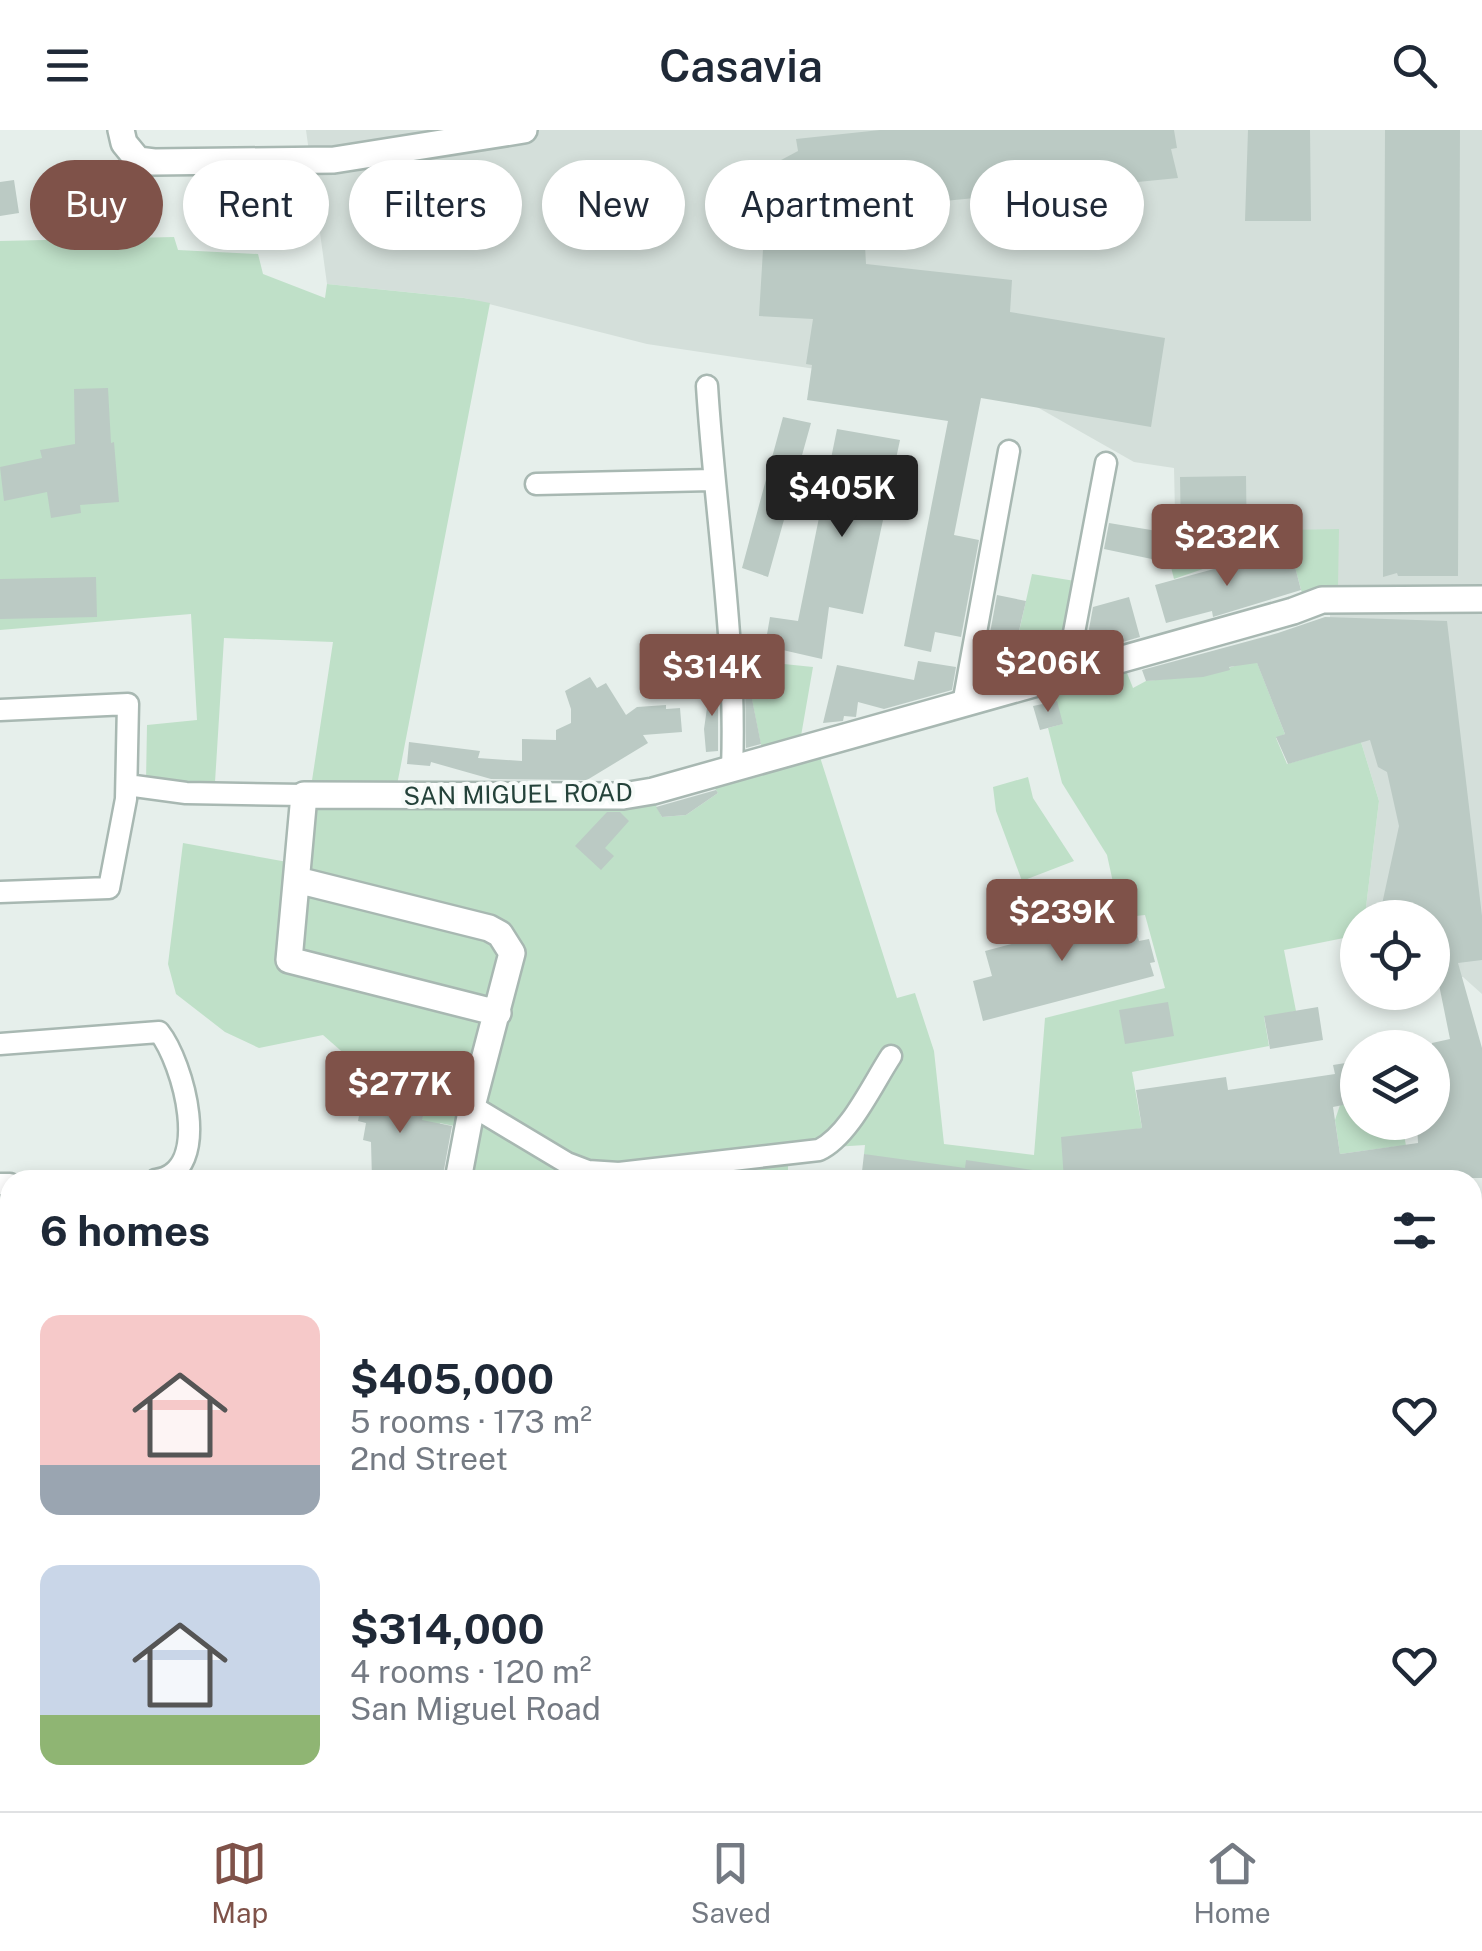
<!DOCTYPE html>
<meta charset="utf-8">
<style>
body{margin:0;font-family:"Public Sans",sans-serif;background:#f2f2f3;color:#1f2937;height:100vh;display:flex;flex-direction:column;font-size:38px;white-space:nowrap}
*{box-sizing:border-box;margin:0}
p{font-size:32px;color:#747a83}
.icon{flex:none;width:55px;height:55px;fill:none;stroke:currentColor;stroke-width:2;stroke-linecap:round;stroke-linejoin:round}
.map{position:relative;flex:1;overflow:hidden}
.drawer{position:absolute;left:0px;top:1040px;width:1482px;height:642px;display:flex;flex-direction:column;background:#fff;border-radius:30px 30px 0 0;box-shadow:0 5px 15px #0003}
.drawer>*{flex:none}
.guide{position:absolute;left:30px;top:30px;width:1422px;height:90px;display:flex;gap:20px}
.controls{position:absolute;left:1340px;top:770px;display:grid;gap:20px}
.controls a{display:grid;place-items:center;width:110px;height:110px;border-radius:50%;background:#fff;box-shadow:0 5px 15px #0003;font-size:50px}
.price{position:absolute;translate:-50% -85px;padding:0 22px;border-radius:10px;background:#7f5249;color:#fff;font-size:32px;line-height:65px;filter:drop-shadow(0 2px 5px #0008)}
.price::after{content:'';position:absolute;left:50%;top:60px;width:30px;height:22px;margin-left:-15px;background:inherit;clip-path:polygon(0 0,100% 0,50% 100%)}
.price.active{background:#222;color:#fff}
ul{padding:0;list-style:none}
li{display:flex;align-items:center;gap:30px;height:250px;padding:0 40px}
li span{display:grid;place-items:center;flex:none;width:280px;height:200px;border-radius:20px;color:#555}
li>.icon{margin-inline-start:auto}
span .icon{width:120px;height:120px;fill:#fffc;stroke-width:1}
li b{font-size:42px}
h2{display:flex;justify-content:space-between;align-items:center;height:120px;padding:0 40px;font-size:42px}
.tag{padding:0 35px;border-radius:45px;background:#fff;box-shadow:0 5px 15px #0003;font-size:35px;line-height:90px}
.tag.active{background:#7f5249;color:#fff}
header{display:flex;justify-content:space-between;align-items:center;height:130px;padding:0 40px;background:#fff;font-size:45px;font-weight:600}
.dock{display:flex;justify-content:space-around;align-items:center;height:140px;border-top:2px solid #e0e1e3;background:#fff;font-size:28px;color:#747a83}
.dock a{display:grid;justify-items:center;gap:5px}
.dock .active{color:#7f5249}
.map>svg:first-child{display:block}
</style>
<header><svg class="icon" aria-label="menu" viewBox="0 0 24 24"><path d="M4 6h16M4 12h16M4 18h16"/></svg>Casavia<svg class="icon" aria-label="search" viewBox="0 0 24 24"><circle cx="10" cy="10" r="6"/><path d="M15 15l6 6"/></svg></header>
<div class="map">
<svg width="1482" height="1681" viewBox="0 0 1482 1681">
<rect width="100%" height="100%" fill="#e6efeb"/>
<path fill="#d4dfda" d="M306,0H1482V864L1463,847L1433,850L1432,788L1368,787L1366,777L1379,671L1330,510V421L1176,427L1174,338L1134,332L1037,277L983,264L647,214L465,168L327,154Z"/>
<path fill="#bfe0c8" d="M174,107L178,120L258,124L263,144L325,168L327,154L464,168L490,173L397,655L311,657L333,512L224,508L215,652H146L147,595L197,590L191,484L0,500V111Z
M1268,376L1289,400L1339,399L1338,456L1303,467L1292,426L1231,439L1226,431L1174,449L1171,437L1174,404L1181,407L1246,378Z
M1032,444L1075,451L1061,514L1018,506Z
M744,530L813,537L801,606L762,620Z
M1256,530L1285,604L1276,608L1287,634L1361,612L1379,671L1366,777L1368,787L1358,788L1357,820L1349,807L1284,820L1296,881L1264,887L1269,916L1132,942L1142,998L1116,1003L1125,1050H948L864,1024L865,1015L834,1017L788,1027V1050H472L467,1038L472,1010L454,996L440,993L437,1003L419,999L427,971L356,952V934L323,905L259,918L225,902L176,864L168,834L183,713L304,735L312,686L325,671L653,670L662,687L686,685L718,663L709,650L819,624L897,868L915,863L934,921L944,1014L1034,1025L1045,888L1165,858L1145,785L1136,786L1114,757L1107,725L1062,653L1048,598L1062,594L1052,559L1125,538L1133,558L1146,551L1203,545Z
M1028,647L1033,668L1074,731L1022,751L996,681L993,657Z
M1357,972L1358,992L1402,993L1412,1050H1404L1399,1016L1340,1024L1335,990L1340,975Z
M1482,1106V1326L1472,1325V1107Z
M1478,1421H1482V1681H1089V1672H1472V1463Z
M596,1672L815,1673L813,1681H595Z
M840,1673H937L946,1681H840Z"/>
<path fill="#bbcac4" d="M880,0H1174L1177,18L1171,19L1178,48L863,79L866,134L1012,150L1010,182L1165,208L1151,297L981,268L954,405L979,410L961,507L935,502L931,522L904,516L948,291L807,270L812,235L806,234L813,189L759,186L768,37L798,21L796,9Z
M1248,0H1310L1311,91H1245Z
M1385,0H1460L1458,446H1398L1397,443L1383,447Z
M14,50L19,83L0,86V52Z
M108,258L111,313L114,312L119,372L80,375L81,383L51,388L47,362L4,371L0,337L42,328L40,320L75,314L74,259Z
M783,287L811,293L768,447L742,438Z
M837,299L900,310L863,484L829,477L822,529L765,516L770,487L798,491Z
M1246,346L1247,423H1166V432L1104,419L1109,393L1181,405L1180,347Z
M1292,425L1301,460L1213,487L1212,481L1166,493L1155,455L1247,430V435L1260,434Z
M96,447L97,487L0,489V449Z
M997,465L1026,471L1018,505L1044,511L1042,522L1046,523L1044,534L981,552Z
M1129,467L1140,507L1095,520L1089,499L1093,477Z
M1325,487L1447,491L1482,786V830L1458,833L1482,918V1048L1064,1050L1061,1007L1142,998L1136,960L1226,947L1228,960L1335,944L1333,935L1358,931V972L1333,977L1340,1024L1418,1013L1417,992H1432V913L1450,909L1435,835H1432V788H1379L1399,696L1387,642L1378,637L1370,610L1288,634L1276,607L1285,604L1257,533L1229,537L1230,540L1203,547L1146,551L1142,540L1278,503Z
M918,531L956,537L952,560L884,579L858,572L856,587L844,586L843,591L823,593L837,535L914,550Z
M590,547L597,558L606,553L626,585L637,577L666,575V579L680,578L682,602L643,605L648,613L587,650L491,649L431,632L430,636L407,634L409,612L480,621L478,628L522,631V609L556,610V600L571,593V579L565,561Z
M745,554H749L761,614L746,618Z
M718,555V621L706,622L704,599L708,571L705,556Z
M1057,571L1063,594L1040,600L1033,576Z
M716,660L718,663L686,685L662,687L656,677Z
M607,682H620L629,691L605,718L614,726L601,740L575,716Z
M1068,774L1076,802L1133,787L1139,811L1149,809L1155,832L1150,833L1154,846L983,891L973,851L992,846L985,821L1041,806L1035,783Z
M1168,872L1174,906L1125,914L1119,880Z
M1318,877L1323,910L1270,919L1264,886Z
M349,954L427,971L422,990L452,996L442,1050H372L371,1012L363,1010L366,993L358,991L360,980L345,976Z
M864,1024L965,1038L966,1030L1046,1042L1045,1050H861Z"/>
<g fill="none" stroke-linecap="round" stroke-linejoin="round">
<defs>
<path id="minor" d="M707,256C715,384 737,511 732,639
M536,354L712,350
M1066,545L1106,333
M963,574L1009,321
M0,580L128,574L126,669L109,758L0,762
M127,655L186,663L304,665
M0,914L159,902C183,932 214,1042 156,1050
M472,976L567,1033L588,1041L619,1043L819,1020C849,1006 872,955 891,926
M0,1054H10
M1472,1094L1482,1092
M0,1095L10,1149
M0,1532L10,1533
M208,1672L209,1681
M318,1672L319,1681
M486,1681L487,1672
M537,1681L538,1672
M821,1681L823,1672"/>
<path id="tertiary" d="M121,0L124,13L138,30L154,32L334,30L524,0
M297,750L489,798L500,804L512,823L472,976L458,1050
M498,883L289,830L304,665L623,666L653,661L1293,481L1322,470L1482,469
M0,1657L10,1659
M115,1672L174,1681
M408,1681L409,1672"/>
</defs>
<use href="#minor" stroke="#a8b8b2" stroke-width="25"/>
<use href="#tertiary" stroke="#a8b8b2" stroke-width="30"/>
<use href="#minor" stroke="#fff" stroke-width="20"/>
<use href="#tertiary" stroke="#fff" stroke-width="25"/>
</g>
<g text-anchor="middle" stroke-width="8" stroke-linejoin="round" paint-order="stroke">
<g font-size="25" fill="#24423a" stroke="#f7fbf9">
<text transform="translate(518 664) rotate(-1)" y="9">SAN MIGUEL ROAD</text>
</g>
</g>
</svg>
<div class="controls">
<a><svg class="icon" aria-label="locate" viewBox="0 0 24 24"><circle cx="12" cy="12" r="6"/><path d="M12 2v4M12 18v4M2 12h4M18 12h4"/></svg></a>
<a><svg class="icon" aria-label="layers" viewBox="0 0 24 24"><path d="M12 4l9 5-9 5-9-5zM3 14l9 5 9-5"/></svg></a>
</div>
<b class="price active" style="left:842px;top:410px">$405K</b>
<b class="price" style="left:1227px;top:459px">$232K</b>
<b class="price" style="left:1048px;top:585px">$206K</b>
<b class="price" style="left:712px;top:589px">$314K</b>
<b class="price" style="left:1062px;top:834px">$239K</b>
<b class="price" style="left:400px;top:1006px">$277K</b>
<div class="guide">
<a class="tag active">Buy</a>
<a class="tag">Rent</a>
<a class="tag">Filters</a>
<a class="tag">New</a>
<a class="tag">Apartment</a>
<a class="tag">House</a>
</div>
<section class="drawer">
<h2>6 homes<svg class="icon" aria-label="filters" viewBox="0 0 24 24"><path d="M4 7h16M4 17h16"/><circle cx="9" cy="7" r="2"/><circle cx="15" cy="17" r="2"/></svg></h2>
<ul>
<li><span style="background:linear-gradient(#f6c9c9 75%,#9aa5b1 0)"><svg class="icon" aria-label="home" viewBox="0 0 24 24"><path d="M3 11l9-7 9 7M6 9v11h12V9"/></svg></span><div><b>$405,000</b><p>5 rooms · 173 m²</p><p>2nd Street</p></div><svg class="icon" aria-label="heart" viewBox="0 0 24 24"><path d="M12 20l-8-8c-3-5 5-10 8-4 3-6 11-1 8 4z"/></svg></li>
<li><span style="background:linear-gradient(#c9d6e8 75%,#8fb573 0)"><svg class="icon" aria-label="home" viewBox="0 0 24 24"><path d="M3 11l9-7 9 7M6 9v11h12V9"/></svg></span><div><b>$314,000</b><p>4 rooms · 120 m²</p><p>San Miguel Road</p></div><svg class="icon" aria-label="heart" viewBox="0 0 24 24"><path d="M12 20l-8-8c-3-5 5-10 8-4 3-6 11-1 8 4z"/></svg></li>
</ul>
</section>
</div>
<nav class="dock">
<a class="active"><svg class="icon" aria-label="map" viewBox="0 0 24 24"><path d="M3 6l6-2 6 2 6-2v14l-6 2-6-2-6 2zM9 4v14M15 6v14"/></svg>Map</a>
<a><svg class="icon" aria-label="saved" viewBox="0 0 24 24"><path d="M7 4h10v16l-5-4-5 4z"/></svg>Saved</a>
<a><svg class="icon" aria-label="home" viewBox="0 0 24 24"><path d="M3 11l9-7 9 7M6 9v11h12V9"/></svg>Home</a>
</nav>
